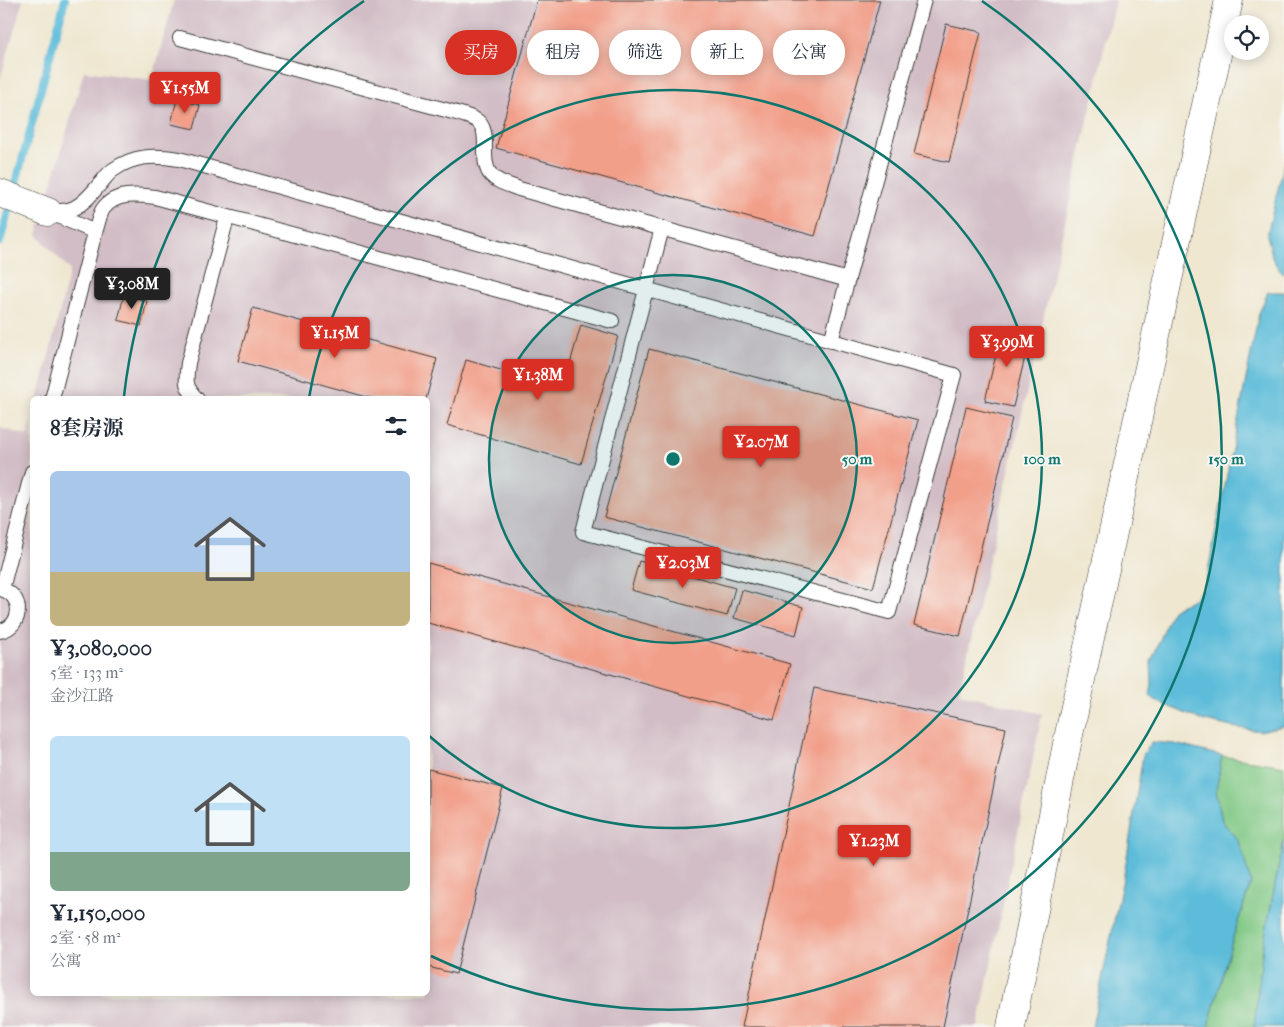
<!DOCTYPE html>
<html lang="zh">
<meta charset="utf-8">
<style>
body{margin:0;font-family:"IM FELL French Canon","Noto Serif SC",serif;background:#f6f6f7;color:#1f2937;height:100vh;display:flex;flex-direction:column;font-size:19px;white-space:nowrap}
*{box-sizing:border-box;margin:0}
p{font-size:16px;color:#747a83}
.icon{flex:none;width:28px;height:28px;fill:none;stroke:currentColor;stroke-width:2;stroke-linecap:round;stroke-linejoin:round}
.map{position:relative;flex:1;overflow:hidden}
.sheet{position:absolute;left:30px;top:396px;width:400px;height:600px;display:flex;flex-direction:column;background:#fff;border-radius:8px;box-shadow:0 2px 12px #0003}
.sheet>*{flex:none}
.hud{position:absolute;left:445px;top:30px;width:475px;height:45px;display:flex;gap:10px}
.controls{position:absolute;left:1224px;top:15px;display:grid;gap:10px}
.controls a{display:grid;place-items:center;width:45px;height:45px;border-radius:50%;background:#fff;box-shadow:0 2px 12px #0003;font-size:25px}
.price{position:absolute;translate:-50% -42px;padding:0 11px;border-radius:5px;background:#d93025;color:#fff;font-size:16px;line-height:32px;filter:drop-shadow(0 1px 2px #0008)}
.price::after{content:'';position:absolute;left:50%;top:30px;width:15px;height:11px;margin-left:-8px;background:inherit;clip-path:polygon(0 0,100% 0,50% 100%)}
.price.on{background:#222;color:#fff}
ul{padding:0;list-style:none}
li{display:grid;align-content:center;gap:10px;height:265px;padding:0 20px}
li span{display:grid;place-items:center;height:155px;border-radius:8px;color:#555}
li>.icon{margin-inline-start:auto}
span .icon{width:90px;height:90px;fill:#fffc;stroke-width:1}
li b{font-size:21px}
h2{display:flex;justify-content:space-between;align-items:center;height:60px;padding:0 20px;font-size:21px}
.pill{padding:0 18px;border-radius:22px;background:#fff;box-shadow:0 2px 12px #0003;font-size:18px;line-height:45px}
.pill.on{background:#d93025;color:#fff}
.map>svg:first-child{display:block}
</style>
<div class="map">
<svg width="1284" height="1027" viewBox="0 0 1284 1027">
<rect width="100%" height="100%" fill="#f6f6f2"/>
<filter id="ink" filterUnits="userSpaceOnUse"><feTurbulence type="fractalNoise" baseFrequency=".02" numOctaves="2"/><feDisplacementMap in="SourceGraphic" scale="10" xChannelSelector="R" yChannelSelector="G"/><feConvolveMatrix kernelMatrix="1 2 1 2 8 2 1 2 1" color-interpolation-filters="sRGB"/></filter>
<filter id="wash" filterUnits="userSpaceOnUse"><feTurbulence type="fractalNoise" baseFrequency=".0096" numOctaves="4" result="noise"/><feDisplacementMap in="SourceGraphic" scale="20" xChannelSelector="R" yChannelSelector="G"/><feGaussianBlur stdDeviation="1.12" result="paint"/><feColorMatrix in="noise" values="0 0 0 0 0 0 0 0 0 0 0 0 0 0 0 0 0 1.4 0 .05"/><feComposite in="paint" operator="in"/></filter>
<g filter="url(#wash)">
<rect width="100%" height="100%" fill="#efe7d0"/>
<path fill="#d2bdc6" d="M0,0H23L0,80Z
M174,0H1115L959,693L1042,714L978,1027H0V428L28,436L32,419V994H428V399H38L70,270L37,235L84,71L152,80Z"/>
<path fill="#80c884" stroke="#4e7250" d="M1222,756L1284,766V840L1263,946L1254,1027H1208L1234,934L1251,883L1239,841L1222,821L1216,791Z"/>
<path fill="#5bbcd9" stroke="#3c6c7a" d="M1284,164V273L1281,272L1273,260L1267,235Z
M1268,292H1284V726L1260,731L1232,727L1201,720L1158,702L1150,696L1152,683L1151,662L1172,610L1195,598L1205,586L1259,313Z
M1152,742L1175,744L1222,756L1216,791L1222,821L1239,841L1251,883L1234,934L1208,1027H1092L1125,869L1143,755Z
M1284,840V1027H1254L1263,946Z"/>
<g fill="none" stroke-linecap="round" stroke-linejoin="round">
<path stroke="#5bbcd9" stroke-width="8" d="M0,242L65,0"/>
</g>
<g id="blocks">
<path fill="#f29f89" d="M537,0H880L815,236L496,148Z
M946,24L981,32L949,162L914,154Z
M177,99L200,105L194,129L171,124Z
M124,295L147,301L141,326L118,320Z
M253,308L437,359L426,399H374L238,361Z
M581,325L618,336L581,464L447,425L466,360L563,388Z
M1002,329L1030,336L1013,407L985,401Z
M649,349L918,420L873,588L604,517Z
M966,407L1012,418L960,636L914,625Z
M639,561L735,588L727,616L631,590Z
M428,563L790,664L774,720L428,623Z
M742,590L803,607L796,635L734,618Z
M814,688L1006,728L943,1027H742Z
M428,769L503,788L456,974L428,967Z"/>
</g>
</g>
<g filter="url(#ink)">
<use href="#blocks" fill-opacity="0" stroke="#3c3a37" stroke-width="1"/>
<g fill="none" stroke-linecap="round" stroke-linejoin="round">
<defs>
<path id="lane" d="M180,38L446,110C456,113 467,115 476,120C493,131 478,160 491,175C498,183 510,185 519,189L848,280
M48,212C56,211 66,212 74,208C85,203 92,193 100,184C104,180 108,173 113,170C134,155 154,155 179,159C438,231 696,304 954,375L889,612L583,532L662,228
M51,213L95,232L52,399
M95,232C98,225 99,215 103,209C115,192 138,195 155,197L612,321
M831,341L924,0
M197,399C184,386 186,380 188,363L227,218
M0,589C24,594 24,626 0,631
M2,589L32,472"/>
<path id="street" d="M0,193L48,212
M1011,1027L1068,739L1229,0"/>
</defs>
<use href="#lane" stroke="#3c3a37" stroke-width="16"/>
<use href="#street" stroke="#3c3a37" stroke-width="29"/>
<use href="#lane" stroke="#fff" stroke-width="14"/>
<use href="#street" stroke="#fff" stroke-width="28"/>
</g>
</g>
<circle cx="673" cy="459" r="184" fill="#0f766e" fill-opacity=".12"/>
<g fill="none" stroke="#0f766e" stroke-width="2.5">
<circle cx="673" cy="459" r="184"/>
<path d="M309 398A369 369 0 1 1 428 735"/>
<path d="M124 396A553 553 0 0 1 364 1M982 1A553 553 0 0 1 431 956"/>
</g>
<circle cx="673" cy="459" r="8" fill="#0f766e" stroke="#f6f6f2" stroke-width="2.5"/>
<g font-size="15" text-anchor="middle" font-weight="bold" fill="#0f766e" stroke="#f6f6f2" stroke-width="4" stroke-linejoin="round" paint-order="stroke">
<text x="857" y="464">50 m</text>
<text x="1042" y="464">100 m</text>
<text x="1226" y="464">150 m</text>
</g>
</svg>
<div class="controls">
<a><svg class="icon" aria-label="locate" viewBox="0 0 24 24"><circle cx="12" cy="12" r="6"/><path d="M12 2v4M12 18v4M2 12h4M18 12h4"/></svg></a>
</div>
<b class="price" style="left:185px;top:114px">¥1.55M</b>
<b class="price on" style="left:132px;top:310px">¥3.08M</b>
<b class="price" style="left:335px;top:359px">¥1.15M</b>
<b class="price" style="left:1007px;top:368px">¥3.99M</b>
<b class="price" style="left:538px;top:401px">¥1.38M</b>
<b class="price" style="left:761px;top:468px">¥2.07M</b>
<b class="price" style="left:683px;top:589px">¥2.03M</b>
<b class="price" style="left:874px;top:867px">¥1.23M</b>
<div class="hud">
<a class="pill on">买房</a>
<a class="pill">租房</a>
<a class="pill">筛选</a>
<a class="pill">新上</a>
<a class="pill">公寓</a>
</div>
<section class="sheet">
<h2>8套房源<svg class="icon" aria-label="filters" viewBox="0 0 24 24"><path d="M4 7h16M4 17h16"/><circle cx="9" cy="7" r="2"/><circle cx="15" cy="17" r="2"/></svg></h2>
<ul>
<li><span style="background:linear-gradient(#a9c7e8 65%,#c2b280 0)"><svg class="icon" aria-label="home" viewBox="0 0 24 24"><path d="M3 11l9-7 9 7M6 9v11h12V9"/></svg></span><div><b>¥3,080,000</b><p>5室 · 133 m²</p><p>金沙江路</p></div></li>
<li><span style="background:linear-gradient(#bfe0f5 75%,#7fa58c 0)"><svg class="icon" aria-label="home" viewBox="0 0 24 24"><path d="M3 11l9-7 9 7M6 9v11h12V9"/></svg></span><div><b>¥1,150,000</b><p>2室 · 58 m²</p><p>公寓</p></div></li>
</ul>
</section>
</div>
